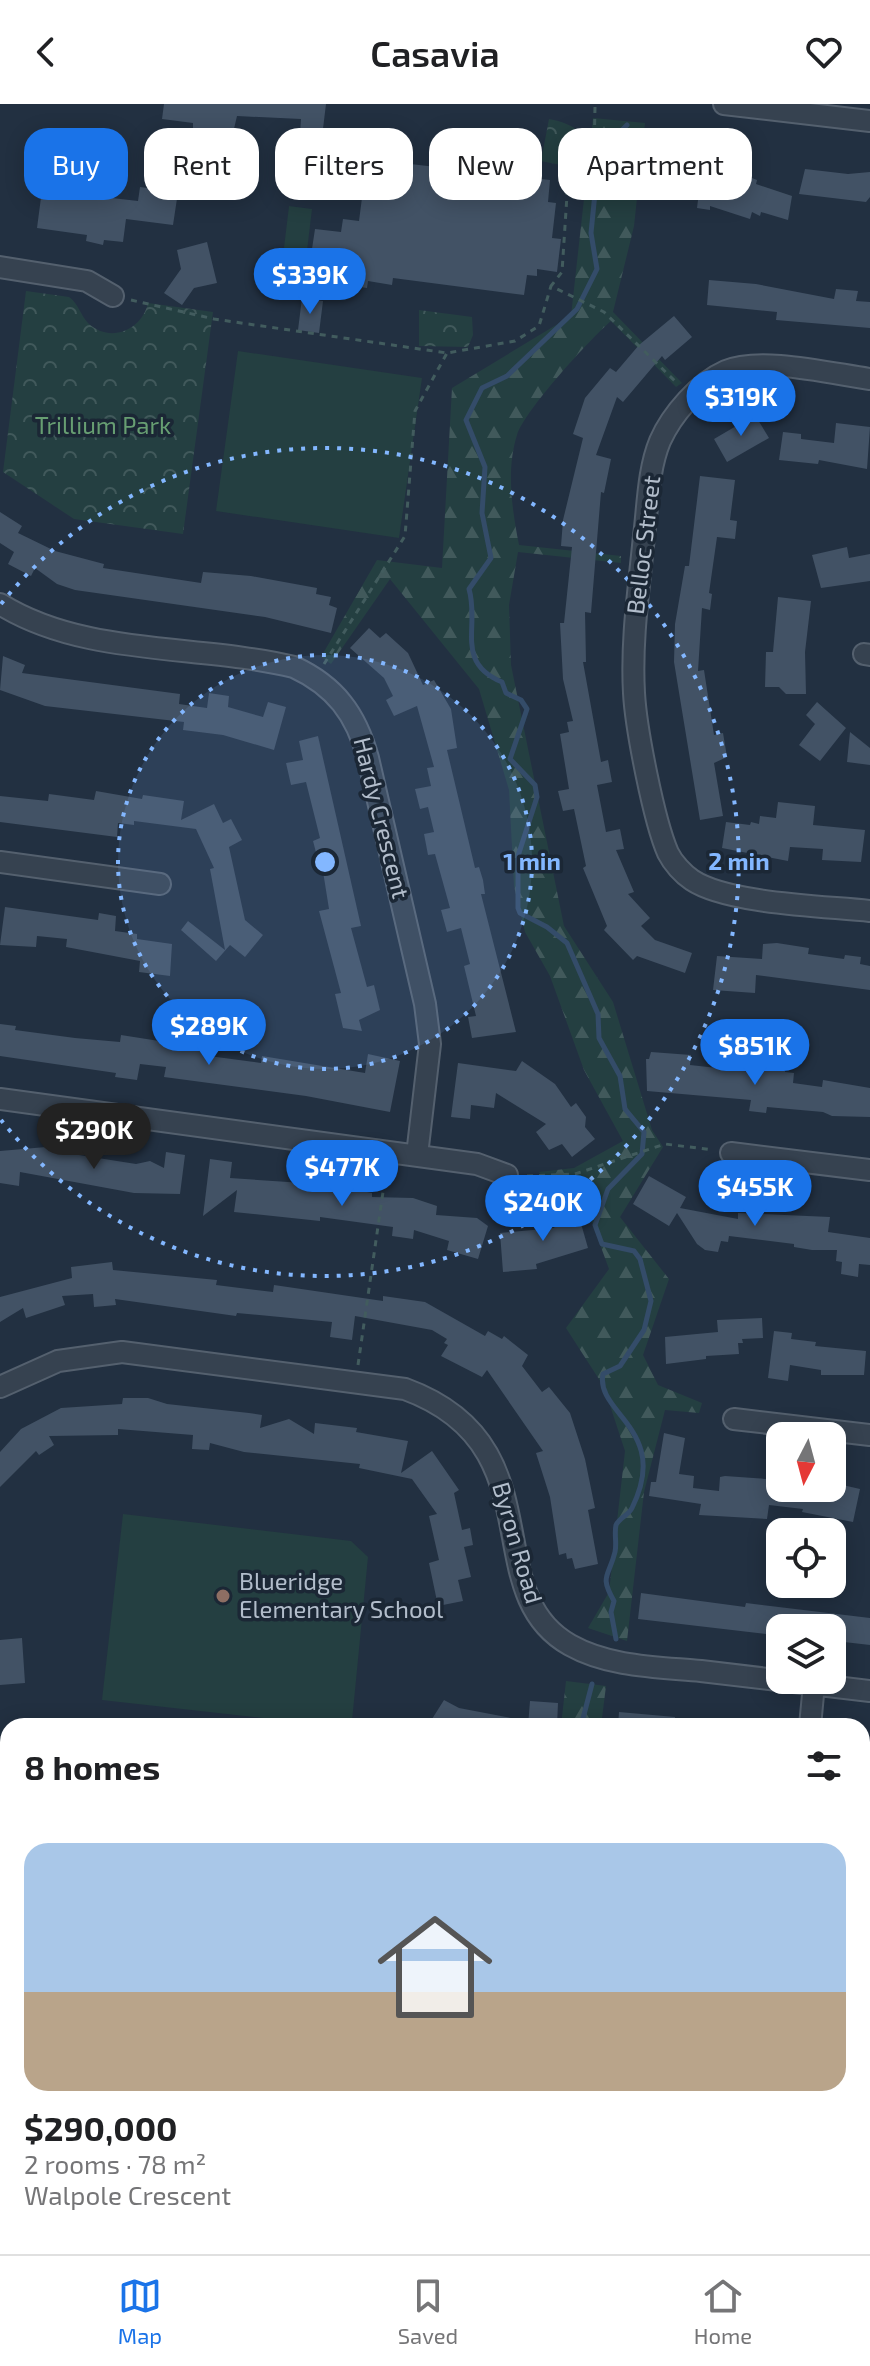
<!DOCTYPE html>
<meta charset="utf-8">
<style>
body{margin:0;font-family:"Exo 2",sans-serif;background:#f6f6f6;color:#202124;height:100vh;display:flex;flex-direction:column;font-size:30px;white-space:nowrap}
*{box-sizing:border-box;margin:0}
p{font-size:26px;color:#757577}
.icon{flex:none;width:44px;height:44px;fill:none;stroke:currentColor;stroke-width:2;stroke-linecap:round;stroke-linejoin:round}
.map{position:relative;flex:1;overflow:hidden}
.details{position:absolute;left:0px;top:1614px;width:870px;height:536px;display:flex;flex-direction:column;background:#fff;border-radius:24px 24px 0 0;box-shadow:0 4px 20px #0003}
.details>*{flex:none}
.hud{position:absolute;left:24px;top:24px;width:822px;height:72px;display:flex;gap:16px}
.needle{width:52px;rotate:186deg}
.fabs{position:absolute;left:766px;top:1318px;display:grid;gap:16px}
.fabs a{display:grid;place-items:center;width:80px;height:80px;border-radius:16px;background:#fff;box-shadow:0 4px 20px #0003;font-size:40px}
.price{position:absolute;translate:-50% -68px;padding:0 18px;border-radius:28px;background:#1a73e8;color:#fff;font-size:26px;line-height:52px;filter:drop-shadow(0 2px 4px #0008)}
.price::after{content:'';position:absolute;left:50%;top:48px;width:24px;height:18px;margin-left:-12px;background:inherit;clip-path:polygon(0 0,100% 0,50% 100%)}
.price.on{background:#222;color:#fff}
ul{padding:0;list-style:none}
li{display:grid;align-content:center;gap:16px;height:424px;padding:0 24px}
li+li{border-top:2px solid #e0e0e0}
li span{display:grid;place-items:center;height:248px;border-radius:24px;color:#555}
li>.icon{margin-inline-start:auto}
span .icon{width:144px;height:144px;fill:#fffc;stroke-width:1}
li b{font-size:34px}
h2{display:flex;justify-content:space-between;align-items:center;height:96px;padding:0 24px;font-size:34px}
.chip{padding:0 28px;border-radius:24px;background:#fff;box-shadow:0 4px 20px #0003;font-size:28px;line-height:72px}
.chip.on{background:#1a73e8;color:#fff}
header{display:flex;justify-content:space-between;align-items:center;height:104px;padding:0 24px;background:#fff;font-size:36px;font-weight:600}
.tab-bar{display:flex;justify-content:space-around;align-items:center;height:112px;border-top:2px solid #e0e0e0;background:#fff;font-size:22px;color:#757577}
.tab-bar a{display:grid;justify-items:center;gap:4px}
.tab-bar .on{color:#1a73e8}
.map>svg:first-child{display:block}
</style>
<header><svg class="icon" aria-label="back" viewBox="0 0 24 24"><path d="M15 5l-7 7 7 7"/></svg>Casavia<svg class="icon" aria-label="heart" viewBox="0 0 24 24"><path d="M12 20l-8-8c-3-5 5-10 8-4 3-6 11-1 8 4z"/></svg></header>
<div class="map">
<svg width="870" height="2150" viewBox="0 0 870 2150">
<defs>
<pattern id="forest-firs" width="22" height="20" patternUnits="userSpaceOnUse" patternTransform="scale(2)"><rect width="22" height="20" fill="#243f41"/><path d="M5 1l3.5 6h-7zM16 11l3.5 6h-7z" fill="#41595b"/></pattern>
<pattern id="park-crowns" width="20" height="18" patternUnits="userSpaceOnUse" patternTransform="scale(2)"><rect width="20" height="18" fill="#243f41"/><path d="M2 6a3 3 0 1 1 6 0M12 15a3 3 0 1 1 6 0" fill="none" stroke="#41595b"/></pattern>
</defs>
<rect width="100%" height="100%" fill="#223041"/>
<path fill="#243f41" d="M289,102L312,105L304,172L281,169Z
M238,247L422,274L399,434L216,407Z
M123,1410L351,1437L368,1453L352,1617L335,1622L102,1596Z"/>
<path fill="url(#forest-firs)" d="M593,14L645,19L634,122L613,208L682,279L676,283L611,217C590,235 525,306 517,331C506,366 512,405 519,441L621,452V459L518,448L509,501L511,561L564,822L613,898L652,1026L663,1043L620,1113L669,1175L643,1251L658,1281L702,1299L699,1309L665,1306L644,1388L627,1537L588,1524L609,1488L625,1347L604,1283L566,1224L609,1165L579,1083L543,1075L539,1068L574,1064L623,1037L584,966L550,872L525,828L514,782L509,686L479,585L390,475L331,560L321,553L377,456L442,464L452,284L571,212Z
M566,1577L606,1582L601,1622H561Z"/>
<path fill="url(#park-crowns)" d="M549,15C580,21 593,34 586,66L541,57Z
M26,187L69,193C79,200 80,211 88,219C110,240 142,226 148,199L213,208L183,430L74,415L3,368Z
M419,206L472,213L473,231L468,243L419,242Z
M0,1692L8,1693V1852L0,1851Z"/>
<g fill="none" stroke-linecap="round" stroke-linejoin="round">
<path stroke="#344c69" stroke-width="5" d="M616,1535L611,1508L614,1497C599,1471 609,1473 615,1448C617,1439 614,1430 616,1421C620,1413 628,1412 632,1404C671,1325 595,1310 603,1270L620,1262L644,1226L651,1197L640,1155L634,1147L602,1140L595,1121L608,1085L642,1050L644,1028L625,1005L620,972L599,934L598,910L567,839L547,823L520,809L518,804V752L537,693L535,681L510,655L527,605L521,596L506,589L502,578C454,558 480,522 469,485L491,454L482,409L485,363L466,316L482,284L507,272L577,205L597,165L591,129L599,49L627,21
M581,1622L592,1580
M585,2150L590,2142"/>
</g>
<path fill="#425265" d="M164,0H326L322,33L300,30L301,15L237,12L233,29L193,24V19L162,15Z
M367,55L550,76L548,98L556,99L552,134L561,135L557,168L537,165V172L527,171L524,191L393,174L392,181L368,177L367,184L347,181L348,170L309,165L315,125L341,128L343,115L359,117Z
M724,63L757,76L756,80L792,92L788,116L761,108L760,112L752,108L750,115L710,102V106L697,104L698,96L675,93L679,65L722,70Z
M805,65L848,70L870,68V93L866,98L799,90Z
M140,83L178,88L173,121L126,115L123,138L104,136L103,141L86,137L87,131L37,124L42,86L138,97Z
M207,138L217,179L194,184L182,201L164,189L181,165L177,146Z
M709,176L756,180L834,195L836,185L858,187L856,197L870,198V224L776,216L777,208L707,201Z
M302,194L323,197L319,229L298,226Z
M674,212L692,233L665,256L662,252L623,298L617,293L596,351L611,355L604,389L601,388L591,509L585,508L586,558H583L601,658L608,656L612,678L597,681L606,728L620,725L624,745L616,746L634,788L628,790L650,814L641,822L655,836L692,849L685,869L637,852L633,856L604,826L607,822L583,764L586,762L574,705L563,707L558,687L569,685L560,630L569,628L567,618L573,617L563,575L560,519H564L572,443L561,442L563,416L583,334L573,330L585,294L610,264L616,268L639,241Z
M755,311L769,334L727,358L714,335Z
M836,319L870,323L867,365L819,356L818,360L779,356L783,328L801,330V335L834,339Z
M700,372L735,376L730,416L737,417L735,435L717,433L709,489L712,490L710,506L702,504L698,567L704,566L714,631L723,629L727,653L714,659L723,712L700,716L674,558L675,520L685,462H689Z
M0,408L22,422L18,429L55,447L104,460L103,464L201,479L203,468L251,472L317,484L316,490L331,493L329,501L337,504L331,529L265,513L75,486L57,480L35,464L31,472L8,460L14,448L0,439Z
M847,443L849,454L870,450V477L821,484L812,451Z
M778,493L811,497L805,548L806,590H786L779,583H765L766,548H773Z
M369,524L380,534L386,529L408,549L423,581L434,576L451,605L457,644L447,646L475,764L479,763L483,776L485,790H481L516,928L472,934L468,913L476,912L464,862L470,860L461,824L447,828L441,806L450,804L435,750L428,751L424,730L434,728L428,703L420,705L415,685L431,682L427,664L434,663L417,602L394,612L386,596L393,592L384,574L350,544Z
M3,552L25,561L22,569L180,590L179,600L207,604L209,589L229,592L228,603L263,613L268,598L286,603L274,646L223,631L183,626L184,618L45,602L0,586Z
M817,598L846,624L820,657L799,641L815,620L806,611Z
M850,628L870,644V661L847,658Z
M318,632L361,822L351,824L367,883L374,881L380,906L359,916L362,927L343,924L335,890L341,889L319,807L329,805L321,755L318,756L313,737L320,734L306,678L291,681L286,659L303,656L299,637Z
M96,687L142,695L143,691L184,697L181,716L214,700L223,719L231,715L242,736L229,743L245,816L263,831L245,853L230,841L216,857L181,826L188,817L225,846L210,765L214,764L196,725L134,717V721L118,719L117,733L0,718V692L48,697L49,690L94,696Z
M778,698L815,702L813,721L865,726L861,758L822,756L823,745L790,743L788,757L722,744L726,718L750,721L751,718L759,720L760,712L776,714Z
M5,803L98,816L99,809L116,812L115,827L137,830V835L172,840L170,872L139,868L140,857L66,843L67,835L37,832L36,843L0,841Z
M777,839L809,844L808,850L844,855L845,851L861,853L860,860L870,862V886L756,871L755,889L713,886L717,852L762,855L763,840Z
M0,920L16,922L15,926L75,934L120,938L121,931L210,945L209,952L261,959L262,952L365,969L368,950L400,957L390,1008L306,992L164,973L166,963L140,960L137,976L115,973L116,969L0,952Z
M651,948L691,951L690,961L763,969L764,962L785,964V968L794,969L793,979L822,983L823,976L870,984V1013L832,1012L823,1008L767,1003L766,1009L749,1007L751,996L647,987L646,955H649Z
M522,957L555,980L571,1003L576,999L586,1013L585,1023L595,1035L572,1053L562,1040L549,1046L536,1028L546,1020L496,989L494,1004L471,1001L470,1015L451,1013L458,959L516,967Z
M46,1043L79,1051L136,1060L150,1057L164,1064L166,1048L185,1051L180,1090L134,1089L20,1068L19,1082L0,1079V1047Z
M210,1055L232,1058L230,1074L303,1079L332,1085V1081L372,1089V1093L413,1094L437,1102L436,1111L477,1114L488,1122L478,1155L447,1146L449,1137L414,1126L413,1135L392,1132L393,1123L320,1113V1117L234,1108L237,1086L203,1112Z
M649,1072L686,1093L680,1104L738,1115V1109L830,1113L828,1128L870,1134V1161L859,1160L858,1173L841,1170L842,1158L836,1157L837,1146H812L794,1143V1140L729,1132L728,1138L721,1137L718,1148L705,1146L697,1140L677,1109L669,1122L633,1100Z
M576,1102L588,1144L536,1160L537,1165L503,1168L500,1129L554,1124L557,1119L553,1109Z
M112,1158L113,1166L217,1176L216,1181L273,1188L274,1181L383,1197V1192L425,1198L485,1232L488,1227L502,1235L504,1232L528,1251L522,1262L542,1288L549,1283L570,1309L585,1355L595,1404L588,1406L598,1460L575,1465L572,1454L567,1455L566,1449L559,1451L550,1393L536,1349L543,1347L487,1266L482,1273L441,1252L448,1241L444,1239L447,1235L432,1226L355,1212L352,1236L330,1233L332,1218L237,1209L236,1212L115,1195L116,1201L94,1203L93,1190L62,1192L65,1201L26,1214L23,1204L0,1218V1193L72,1174L71,1163Z
M762,1214L763,1234L742,1235L743,1239H738L739,1250L706,1252V1255L666,1260L665,1233L718,1228L717,1216Z
M774,1227L792,1229L791,1235L816,1238L815,1242L866,1247L864,1271H821V1266L790,1261L788,1277L768,1274Z
M123,1294H148L167,1300L249,1309L262,1311L260,1324L289,1315L314,1330L315,1319L357,1324L356,1328L408,1337L401,1369L432,1347L459,1386L454,1389L462,1426L470,1424L473,1441L464,1443L471,1473L458,1476L463,1497L438,1502L429,1459L439,1456L429,1412L437,1410L412,1375L359,1364L360,1360L244,1348L210,1339L209,1346L192,1345L193,1331L118,1325V1331L49,1332L54,1341L39,1351L36,1347L0,1383V1348L21,1325L61,1304L122,1300Z
M664,1329L685,1334L679,1370L694,1372L693,1384L719,1387L720,1373L725,1372L780,1376V1384H833L834,1379L860,1385L853,1418L802,1408L803,1405L769,1401L767,1415L699,1411L701,1400L649,1392L651,1378H656Z
M641,1489L745,1503L746,1499L870,1514V1541L844,1538L846,1524H780V1528L767,1526L766,1530L638,1515Z
M22,1534L25,1579L0,1581V1536Z
M444,1596L459,1604L511,1614L510,1622H442L432,1615Z
M530,1597L558,1599L557,1622H528Z
M619,1608L675,1613L674,1622H618Z"/>
<g fill="none" stroke-linecap="round" stroke-linejoin="round">
<defs>
<path id="minor" d="M724,0L870,17
M0,163L87,177L113,192
M870,275C833,270 760,252 726,267C699,279 672,310 660,337C648,366 648,401 644,432C639,484 631,536 634,589C636,625 654,717 668,749C673,759 683,770 692,776C728,800 825,802 870,807
M0,500C85,553 199,540 294,563C335,582 356,610 368,654L425,900L430,940L417,1051
M864,550L870,551
M0,758L160,780
M0,995L477,1060L507,1071
M731,1049L870,1066
M0,1283L58,1257L122,1248L405,1285C558,1341 475,1488 570,1541C609,1563 657,1563 701,1567C757,1574 814,1580 870,1587
M734,1315L870,1331
M810,1622L814,1580
M0,1993L8,1994
M420,2150L421,2142
M778,2150L779,2142"/>
</defs>
<use href="#minor" stroke="#54606e" stroke-width="24"/>
<path stroke="#425c5e" stroke-width="3" stroke-dasharray="6 6" stroke-linecap="butt" d="M595,3L594,50L585,70L568,76L562,168L551,182L604,208L678,280
M131,196L214,215L447,249L515,237L539,222L551,182
M324,560L405,432L415,307L447,249
M527,1072L575,1070L665,1040L713,1046
M358,1261L386,1067
M0,1758L8,1761"/>
<use href="#minor" stroke="#364250" stroke-width="20"/>
</g>
<circle cx="325" cy="758" r="207" fill="#83b7ff" fill-opacity=".12"/>
<g fill="none" stroke="#83b7ff" stroke-width="4" stroke-dasharray="4 8">
<circle cx="325" cy="758" r="207"/>
<path d="M1 500A414 414 0 1 1 1 1016"/>
</g>
<circle fill="#8d6e63" stroke="#1b2735" stroke-width="3" cx="223" cy="1492" r="8"/>
<g text-anchor="middle" stroke-width="7" stroke-linejoin="round" paint-order="stroke">
<g font-size="24" fill="#679e72" stroke="#1b2735">
<text x="103" y="330">Trillium Park</text>
</g>
<g font-size="24" fill="#b2bdcb" stroke="#1b2735">
<text transform="translate(644 441) rotate(-83)" y="8">Belloc Street</text>
<text transform="translate(381 714) rotate(76)" y="8">Hardy Crescent</text>
<text transform="translate(517 1439) rotate(74)" y="8">Byron Road</text>
</g>
<g font-size="24" fill="#b2bdcb" stroke="#1b2735" text-anchor="start">
<text x="239" y="1486">Blueridge<tspan x="239" dy="28">Elementary School</tspan></text>
</g>
</g>
<circle cx="325" cy="758" r="12" fill="#83b7ff" stroke="#1b2735" stroke-width="4"/>
<g font-size="24" text-anchor="middle" font-weight="bold" fill="#83b7ff" stroke="#1b2735" stroke-width="7" stroke-linejoin="round" paint-order="stroke">
<text x="532" y="766">1 min</text>
<text x="739" y="766">2 min</text>
</g>
</svg>
<div class="fabs">
<a><svg class="needle" viewBox="-14 -14 28 28"><path d="M0-13l5 13h-10z" fill="#e53935"/><path d="M0 13l5-13h-10z" fill="#757577"/></svg></a>
<a><svg class="icon" aria-label="locate" viewBox="0 0 24 24"><circle cx="12" cy="12" r="6"/><path d="M12 2v4M12 18v4M2 12h4M18 12h4"/></svg></a>
<a><svg class="icon" aria-label="layers" viewBox="0 0 24 24"><path d="M12 4l9 5-9 5-9-5zM3 14l9 5 9-5"/></svg></a>
</div>
<b class="price" style="left:310px;top:212px">$339K</b>
<b class="price" style="left:741px;top:334px">$319K</b>
<b class="price" style="left:209px;top:963px">$289K</b>
<b class="price" style="left:755px;top:983px">$851K</b>
<b class="price on" style="left:94px;top:1067px">$290K</b>
<b class="price" style="left:342px;top:1104px">$477K</b>
<b class="price" style="left:755px;top:1124px">$455K</b>
<b class="price" style="left:543px;top:1139px">$240K</b>
<div class="hud">
<a class="chip on">Buy</a>
<a class="chip">Rent</a>
<a class="chip">Filters</a>
<a class="chip">New</a>
<a class="chip">Apartment</a>
</div>
<section class="details">
<h2>8 homes<svg class="icon" aria-label="filters" viewBox="0 0 24 24"><path d="M4 7h16M4 17h16"/><circle cx="9" cy="7" r="2"/><circle cx="15" cy="17" r="2"/></svg></h2>
<ul>
<li><span style="background:linear-gradient(#a9c7e8 60%,#b9a48a 0)"><svg class="icon" aria-label="home" viewBox="0 0 24 24"><path d="M3 11l9-7 9 7M6 9v11h12V9"/></svg></span><div><b>$290,000</b><p>2 rooms · 78 m²</p><p>Walpole Crescent</p></div></li>
</ul>
</section>
</div>
<nav class="tab-bar">
<a class="on"><svg class="icon" aria-label="map" viewBox="0 0 24 24"><path d="M3 6l6-2 6 2 6-2v14l-6 2-6-2-6 2zM9 4v14M15 6v14"/></svg>Map</a>
<a><svg class="icon" aria-label="saved" viewBox="0 0 24 24"><path d="M7 4h10v16l-5-4-5 4z"/></svg>Saved</a>
<a><svg class="icon" aria-label="home" viewBox="0 0 24 24"><path d="M3 11l9-7 9 7M6 9v11h12V9"/></svg>Home</a>
</nav>
